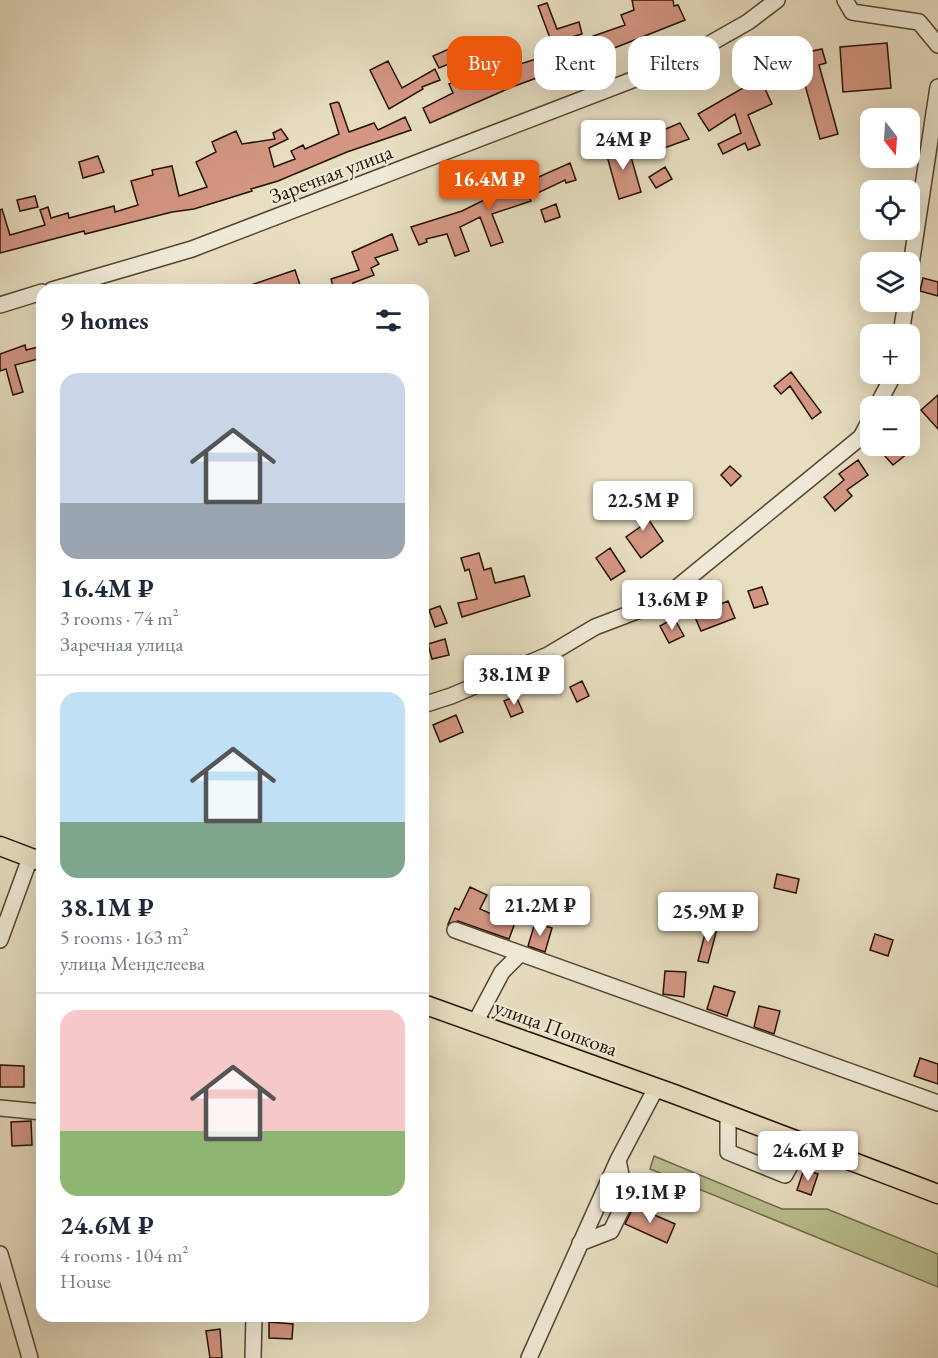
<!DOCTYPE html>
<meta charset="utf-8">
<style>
body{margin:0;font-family:"EB Garamond",serif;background:#f2f2f3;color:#1f2937;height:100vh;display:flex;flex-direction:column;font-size:22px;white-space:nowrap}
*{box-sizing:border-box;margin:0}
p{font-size:20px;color:#747a83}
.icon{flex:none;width:33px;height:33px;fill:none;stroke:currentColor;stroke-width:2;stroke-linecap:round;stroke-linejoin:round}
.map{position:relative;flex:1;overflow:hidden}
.sheet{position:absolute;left:36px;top:284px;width:393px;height:1038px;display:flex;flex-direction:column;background:#fff;border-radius:18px;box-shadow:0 6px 24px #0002}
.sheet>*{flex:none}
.banner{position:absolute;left:447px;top:36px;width:400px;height:54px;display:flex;gap:12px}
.needle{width:39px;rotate:163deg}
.controls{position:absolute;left:860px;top:108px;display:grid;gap:12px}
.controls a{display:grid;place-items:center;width:60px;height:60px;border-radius:12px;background:#fff;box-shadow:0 6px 24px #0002;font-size:30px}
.price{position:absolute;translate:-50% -51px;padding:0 14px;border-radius:6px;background:#fff;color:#222;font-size:20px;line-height:39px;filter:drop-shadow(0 2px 3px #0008)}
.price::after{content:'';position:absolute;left:50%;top:36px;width:18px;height:14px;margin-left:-9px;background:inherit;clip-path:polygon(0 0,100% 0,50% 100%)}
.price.selected{background:#ea580c;color:#fff}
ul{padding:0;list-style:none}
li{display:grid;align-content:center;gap:12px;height:318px;padding:0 24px}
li+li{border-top:2px solid #e0e1e3}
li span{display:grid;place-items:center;height:186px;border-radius:18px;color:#555}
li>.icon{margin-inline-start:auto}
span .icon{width:108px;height:108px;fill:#fffc;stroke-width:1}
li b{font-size:26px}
h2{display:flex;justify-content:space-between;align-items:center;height:72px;padding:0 24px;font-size:26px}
.pill{padding:0 21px;border-radius:18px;background:#fff;box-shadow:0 6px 24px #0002;font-size:21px;line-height:54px}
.pill.selected{background:#ea580c;color:#fff}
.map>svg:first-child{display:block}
</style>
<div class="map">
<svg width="938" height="1358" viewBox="0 0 938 1358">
<rect width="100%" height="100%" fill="#e7dec1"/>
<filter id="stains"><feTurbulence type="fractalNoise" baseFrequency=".00333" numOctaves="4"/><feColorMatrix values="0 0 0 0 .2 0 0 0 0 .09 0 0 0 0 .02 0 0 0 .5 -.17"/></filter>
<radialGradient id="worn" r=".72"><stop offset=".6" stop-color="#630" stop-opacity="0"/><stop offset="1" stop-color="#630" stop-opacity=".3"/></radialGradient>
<path fill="#b9c091" stroke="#706948" stroke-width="1.5" d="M654,1156L782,1209H827L938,1254V1287L650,1169Z"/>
<path fill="#d49784" stroke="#261200" stroke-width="1.5" d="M632,0H673L674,6L678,5L685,20L589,58L582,40L625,25L621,15L634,10Z
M547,3L557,29L579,22L582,34L561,40L572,65L512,87L430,123L423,108L453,93L449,84L474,73L468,56L439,68L433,56L458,45L472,42L474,50L495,41L507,68L549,55L546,49L553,46L538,6Z
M887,43L891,88L843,92L840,47Z
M822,49L826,63L819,65L838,134L820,139L802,74L784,77L780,58Z
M388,61L402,88L435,69L440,80L422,87L423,89L389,109L370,70Z
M760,78L772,104L748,115L760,145L748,150L745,143L723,154L718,144L741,133L735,114L709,131L698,114Z
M337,102L339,103L349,132L374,123L378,130L405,117L411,130L347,152L278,181L251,189L252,191L194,209L172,212L85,234L84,231L0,253V210L2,209L10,235L45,225L40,210L48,207L51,218L68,213L69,218L114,206L115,212L138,205L131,181L153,175L152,170L172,166L179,196L207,187L196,162L216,152L212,142L236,131L242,144L275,139L273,133L281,129L288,139L269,148L274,167L295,159L291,151L303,145L305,149L339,134L330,104Z
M680,123L689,139L653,152L647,137Z
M627,143L641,192L619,199L605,149Z
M98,156L104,172L83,178L79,162Z
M570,163L576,180L566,183L565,180L529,197L531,201L492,214L503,242L491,246L480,217L460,227L469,251L455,256L447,234L426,239L427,242L419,245L411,227L462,211L522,181L523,184Z
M665,167L672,179L656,188L649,177Z
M35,196L38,207L20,211L17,200Z
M556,204L560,217L545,222L541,210Z
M392,234L398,250L375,258L379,264L371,268L374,275L353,283L355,290H334L331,279L359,270L352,252Z
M295,270L301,288L242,290V288Z
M923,278L938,282V296L920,291Z
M25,345L26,350L42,346V358L15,365L23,392L13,395L6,369L0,371V354Z
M791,372L821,412L812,419L790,386L781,394L774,386Z
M938,395V429L921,410Z
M876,446H917L893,465Z
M858,460L868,475L847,490L852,496L835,511L824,497L844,480L839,474Z
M730,466L741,476L731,486L721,475Z
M630,499L642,510L663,541L641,558L626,537L643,525L624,506Z
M610,548L625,571L611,580L596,558Z
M479,553L484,570L491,568L495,583L524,576L530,596L462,617L458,603L477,599L469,569L465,571L461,558Z
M762,587L768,604L754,608L748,591Z
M728,601L735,618L701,631L694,615Z
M440,606L447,623L435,627L429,610Z
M674,618L684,636L669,643L660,626Z
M445,639L449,655L432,659L428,644Z
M582,681L589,696L577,702L570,687Z
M516,696L523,712L511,717L504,701Z
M456,715L463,732L440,742L433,725Z
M777,874L799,879L796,893L774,888Z
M470,887L487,895L480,909L505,920L507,913L517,917L509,939L458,921L448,924L455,908L459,910Z
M708,922L718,925L708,963L698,961Z
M535,923L552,928L545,952L528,946Z
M875,934L893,940L888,956L870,950Z
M665,971L686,972L684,997L663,994Z
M714,986L735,992L727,1016L707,1009Z
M759,1006L780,1011L774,1034L754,1027Z
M920,1058L938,1064V1084L914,1076Z
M0,1065L24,1066V1087H0Z
M31,1121L32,1145L12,1146L11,1122Z
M804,1169L818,1174L811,1195L797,1190Z
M634,1206L675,1224L667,1243L625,1224Z
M269,1322L293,1324L292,1339L269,1338Z
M220,1329L222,1358H210L206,1331Z"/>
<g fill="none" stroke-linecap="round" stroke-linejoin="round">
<defs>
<path id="minor" d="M845,0L852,12L919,22L938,45
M909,278L938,87
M52,290L192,249L674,64L748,22L777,0
M0,305L42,292
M901,334L906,302
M877,406L894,374
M423,705L451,696L548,655L595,627L658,603L861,437L870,420
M455,930L938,1103
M0,940L30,858
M475,1023L502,972L520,954
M0,1108L42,1112
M728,1115V1152L785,1175L803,1142
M580,1243L611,1231L626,1200L618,1160
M0,1254L30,1358
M253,1358L254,1316
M529,1358L618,1160L656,1088"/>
<path id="major" d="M0,846L42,862
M423,1004L674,1094L938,1194"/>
</defs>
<use href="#minor" stroke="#564530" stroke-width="18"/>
<use href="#major" stroke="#261200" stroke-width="21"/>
<use href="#minor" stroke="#efead7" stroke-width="15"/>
<use href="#major" stroke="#e7dec1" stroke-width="18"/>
</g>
<g text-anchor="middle" stroke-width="4.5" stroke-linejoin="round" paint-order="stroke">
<g font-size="21" fill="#261200" stroke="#efead7">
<text transform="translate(331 174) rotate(-21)" y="7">Заречная улица</text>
<text transform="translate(556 1028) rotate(20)" y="7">улица Попкова</text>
</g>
</g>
<rect width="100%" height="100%" filter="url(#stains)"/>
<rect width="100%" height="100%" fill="url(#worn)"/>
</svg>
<div class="controls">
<a><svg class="needle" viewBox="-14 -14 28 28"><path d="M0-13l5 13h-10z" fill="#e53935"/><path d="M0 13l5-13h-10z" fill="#747a83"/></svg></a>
<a><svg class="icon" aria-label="locate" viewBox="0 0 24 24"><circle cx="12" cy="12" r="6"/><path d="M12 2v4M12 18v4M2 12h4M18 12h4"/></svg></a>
<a><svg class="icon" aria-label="layers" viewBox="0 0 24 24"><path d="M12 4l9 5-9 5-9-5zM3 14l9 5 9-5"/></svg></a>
<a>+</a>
<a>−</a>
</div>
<b class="price" style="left:623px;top:171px">24M ₽</b>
<b class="price selected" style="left:489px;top:211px">16.4M ₽</b>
<b class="price" style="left:643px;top:532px">22.5M ₽</b>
<b class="price" style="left:672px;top:631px">13.6M ₽</b>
<b class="price" style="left:514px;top:706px">38.1M ₽</b>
<b class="price" style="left:540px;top:937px">21.2M ₽</b>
<b class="price" style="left:708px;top:943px">25.9M ₽</b>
<b class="price" style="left:808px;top:1182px">24.6M ₽</b>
<b class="price" style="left:650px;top:1224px">19.1M ₽</b>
<div class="banner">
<a class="pill selected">Buy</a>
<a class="pill">Rent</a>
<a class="pill">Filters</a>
<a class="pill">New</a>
</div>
<section class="sheet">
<h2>9 homes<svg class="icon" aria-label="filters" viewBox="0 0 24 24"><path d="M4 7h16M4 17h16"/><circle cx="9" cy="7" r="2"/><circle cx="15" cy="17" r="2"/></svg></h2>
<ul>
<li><span style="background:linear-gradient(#c9d6e8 70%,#9aa5b1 0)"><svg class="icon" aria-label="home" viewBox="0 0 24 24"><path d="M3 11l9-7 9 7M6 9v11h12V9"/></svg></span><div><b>16.4M ₽</b><p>3 rooms · 74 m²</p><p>Заречная улица</p></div></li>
<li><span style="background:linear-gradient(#bfe0f5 70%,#7fa58c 0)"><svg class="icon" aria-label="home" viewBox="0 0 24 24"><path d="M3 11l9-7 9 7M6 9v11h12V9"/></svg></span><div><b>38.1M ₽</b><p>5 rooms · 163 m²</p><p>улица Менделеева</p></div></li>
<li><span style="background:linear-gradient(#f6c9c9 65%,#8fb573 0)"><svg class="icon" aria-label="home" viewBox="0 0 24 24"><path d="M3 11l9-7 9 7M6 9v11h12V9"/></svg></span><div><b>24.6M ₽</b><p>4 rooms · 104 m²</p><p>House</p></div></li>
</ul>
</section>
</div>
